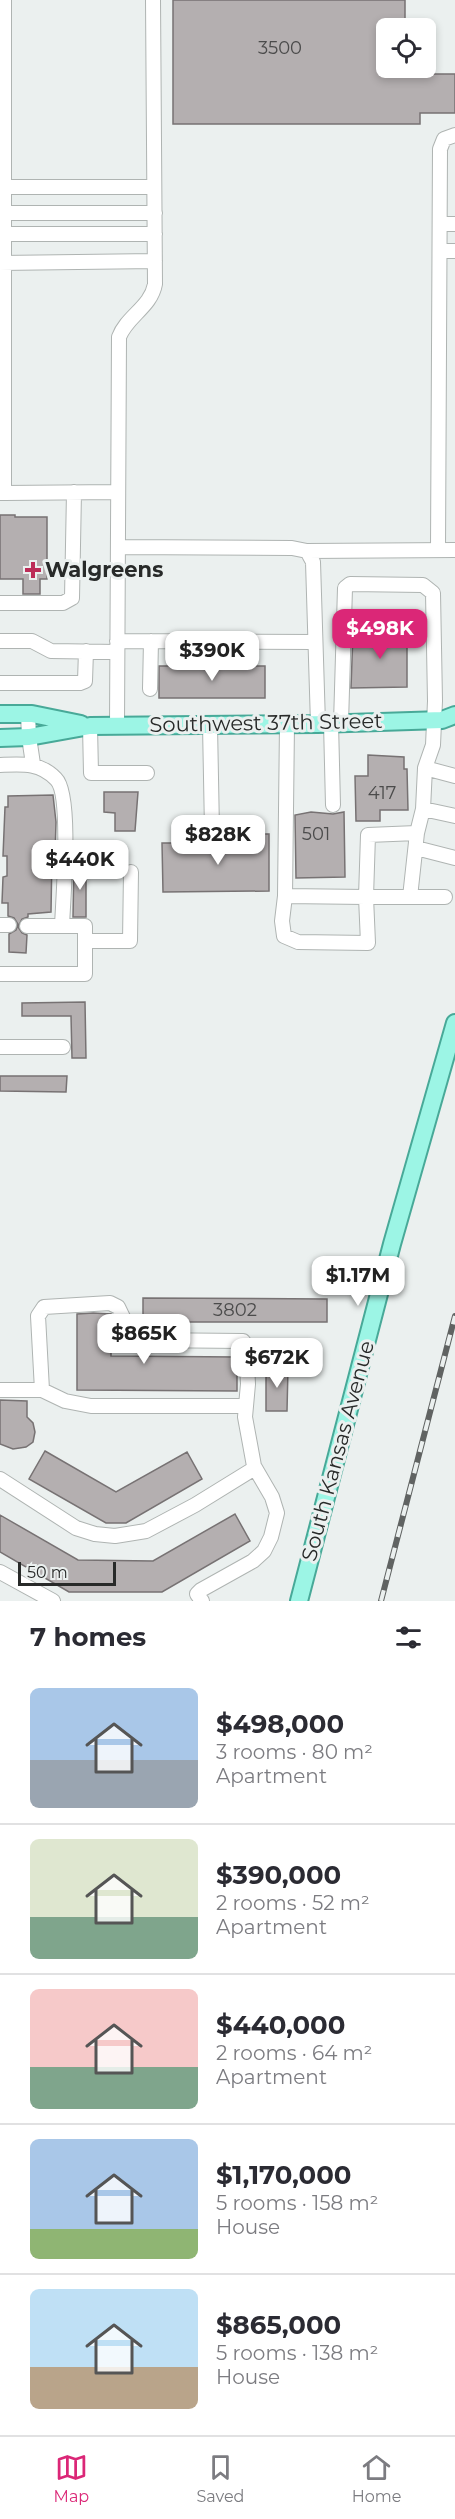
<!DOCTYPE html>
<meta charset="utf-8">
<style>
body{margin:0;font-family:Montserrat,sans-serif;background:#f7f7f7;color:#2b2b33;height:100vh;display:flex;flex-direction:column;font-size:22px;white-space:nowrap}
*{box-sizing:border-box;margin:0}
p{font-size:20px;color:#7c7c81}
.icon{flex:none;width:33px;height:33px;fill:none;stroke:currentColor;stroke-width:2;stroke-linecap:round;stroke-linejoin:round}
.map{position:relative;height:1601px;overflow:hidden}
.drawer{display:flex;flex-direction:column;background:#fff;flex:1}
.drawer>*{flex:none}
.fabs{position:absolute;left:376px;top:18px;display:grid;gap:12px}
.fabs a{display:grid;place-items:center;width:60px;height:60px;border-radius:9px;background:#fff;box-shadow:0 3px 9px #0003;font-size:30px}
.scale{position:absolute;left:18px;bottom:15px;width:98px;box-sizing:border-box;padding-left:6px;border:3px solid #282a29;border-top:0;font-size:16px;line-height:21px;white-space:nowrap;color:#282a29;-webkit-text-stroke:4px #ebf0ef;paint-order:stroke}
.price{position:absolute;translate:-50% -51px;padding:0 14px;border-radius:12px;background:#fff;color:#222;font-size:20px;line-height:39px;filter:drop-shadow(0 2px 3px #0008)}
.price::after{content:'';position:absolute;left:50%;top:36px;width:18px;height:14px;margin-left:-9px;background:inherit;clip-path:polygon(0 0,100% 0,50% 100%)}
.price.current{background:#db2777;color:#fff}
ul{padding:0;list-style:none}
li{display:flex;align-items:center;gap:18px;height:150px;padding:0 30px}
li+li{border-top:2px solid #e1e1e2}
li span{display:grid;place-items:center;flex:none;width:168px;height:120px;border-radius:9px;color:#555}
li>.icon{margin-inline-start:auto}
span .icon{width:72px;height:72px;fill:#fffc;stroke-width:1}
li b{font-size:26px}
h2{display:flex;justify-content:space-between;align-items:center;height:72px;padding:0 30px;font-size:26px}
.tab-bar{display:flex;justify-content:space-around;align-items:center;height:84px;border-top:2px solid #e1e1e2;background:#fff;font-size:16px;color:#7c7c81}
.tab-bar a{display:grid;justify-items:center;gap:3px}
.tab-bar .current{color:#db2777}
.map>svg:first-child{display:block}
</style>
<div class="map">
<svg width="455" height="1601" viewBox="0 0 455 1601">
<rect width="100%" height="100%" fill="#ebf0ef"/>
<path fill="#b4afb0" stroke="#777273" stroke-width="1.5" d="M173,0H405V28H387V68H405V74H455V113H420V124H173Z
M0,515H15V517H47V579H40V594H23V579H0Z
M407,632V687L351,688L353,633Z
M159,666H265V698H159Z
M368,755L404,757V769H407L408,810H380V821H356L355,776H368Z
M104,792H138L135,831H115V813L104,812Z
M53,795L56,822L55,855H52L51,912L28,914V917L22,919L18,927L22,933L27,935L26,953L9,952V934L16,930L18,924L14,918L8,916V903H2L3,877L7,876V856H3L5,807H8V796Z
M311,812L333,814L344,812L345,877L296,878L295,815Z
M229,834H269V891L163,892L162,843H194V853L229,852Z
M74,864H86V917H73Z
M85,1002L86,1058H72L71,1016H22V1003Z
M0,1076H67L66,1092L0,1091Z
M143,1298L327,1299V1322H143Z
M93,1313L111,1314V1356L237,1357V1391L77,1390V1314Z
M266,1367L288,1368L287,1411H266Z
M0,1400L27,1401V1417L33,1423L35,1432L33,1442L26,1447L13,1449L0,1444Z
M45,1451L116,1492L187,1452L202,1479L126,1523H106L29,1479Z
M235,1514L250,1541L162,1592H69L0,1552V1515L78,1560L153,1561Z"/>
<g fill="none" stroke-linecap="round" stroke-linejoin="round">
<defs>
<path id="minor" d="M0,187H154
M0,213H155
M440,224H455
M0,234H155
M440,251H455
M0,263L155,261
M0,493H4V0
M4,493L118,492
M118,547L292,548L307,551L313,562L318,724
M438,550L440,149L444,139L455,135
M307,551L455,550
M0,603H63L72,598L74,492
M0,641H32L51,651L117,652
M117,641L315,642
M0,683H80L85,681L86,651
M150,689L151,641
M28,714L29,737L33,764
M331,723L333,805
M341,723L345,588L350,584L423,585L433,593L435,701L433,745L425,768L423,809L417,833L410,897H366L368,835L417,833
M210,725L212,830
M90,726L91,773H147
M117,726L119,337C127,316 151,307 155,284L153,0
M0,765C22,764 40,762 56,779C72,794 63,900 62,926
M425,768L455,776
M423,809L455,816
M416,848L455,858
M285,896L282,921L284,936L298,942L368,943L366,897L285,896L287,724
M410,897H445
M0,925H9
M85,941H130L131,872
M0,974H85V926H27
M0,1047H63
M0,1390H42L38,1316L44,1307L110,1303L118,1307L132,1336L141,1340L243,1341L246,1345L248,1384L245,1417L250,1444L254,1466L272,1497L277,1513L271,1537L264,1551L253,1561L201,1590L197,1594L202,1601
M42,1390L65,1401L91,1406H246
M0,1479L76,1528L95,1534L115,1536L146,1531L195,1505L255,1468
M0,1572L53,1601"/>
<path id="major" d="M0,714H32L81,724
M0,738L29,737L90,726L318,724L442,720L455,715
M299,1601L392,1244L455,1023"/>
</defs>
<use href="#minor" stroke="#afb4b2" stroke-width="16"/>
<use href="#major" stroke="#48a998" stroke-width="20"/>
<use href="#minor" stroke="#fff" stroke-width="14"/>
<use href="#major" stroke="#9cf5e5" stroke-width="16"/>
<defs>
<path id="rail" d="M381,1601L455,1316"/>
</defs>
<use href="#rail" stroke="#606362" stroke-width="6"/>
<use href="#rail" stroke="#ebf0ef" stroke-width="4" stroke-dasharray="11" stroke-linecap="butt"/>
</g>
<path fill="#bc2d58" stroke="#ebf0ef" stroke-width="2" d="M30 561h6v6h6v6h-6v6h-6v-6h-6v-6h6z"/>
<g text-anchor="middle" stroke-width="6" stroke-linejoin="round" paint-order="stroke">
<g font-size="18" fill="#4b4b4b">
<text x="280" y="54">3500</text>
<text x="382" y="799">417</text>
<text x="316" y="840">501</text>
<text x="235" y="1316">3802</text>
</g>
<g font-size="21" font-weight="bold" fill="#282a29" stroke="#ebf0ef" text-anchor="start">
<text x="45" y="577">Walgreens</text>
</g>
<g font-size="21" fill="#282a29" stroke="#ebf0ef">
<text transform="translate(266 723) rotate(-1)" y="7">Southwest 37th Street</text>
<text transform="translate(338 1451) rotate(-75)" y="7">South Kansas Avenue</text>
</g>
</g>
</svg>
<div class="fabs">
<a><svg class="icon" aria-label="locate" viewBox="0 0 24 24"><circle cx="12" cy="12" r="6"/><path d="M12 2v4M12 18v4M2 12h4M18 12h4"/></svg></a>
</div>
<div class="scale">50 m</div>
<b class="price current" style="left:380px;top:660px">$498K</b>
<b class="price" style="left:212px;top:682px">$390K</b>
<b class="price" style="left:218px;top:866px">$828K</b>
<b class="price" style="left:80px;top:891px">$440K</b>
<b class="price" style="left:358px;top:1307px">$1.17M</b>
<b class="price" style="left:144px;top:1365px">$865K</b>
<b class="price" style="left:277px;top:1389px">$672K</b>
</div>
<section class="drawer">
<h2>7 homes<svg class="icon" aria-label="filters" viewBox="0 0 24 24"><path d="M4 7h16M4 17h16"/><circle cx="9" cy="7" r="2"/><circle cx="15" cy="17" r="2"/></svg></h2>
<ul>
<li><span style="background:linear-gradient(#a9c7e8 60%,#9aa5b1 0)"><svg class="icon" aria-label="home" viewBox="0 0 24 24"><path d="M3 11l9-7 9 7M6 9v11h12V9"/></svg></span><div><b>$498,000</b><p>3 rooms · 80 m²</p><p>Apartment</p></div></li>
<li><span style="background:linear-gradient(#dfe7d0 65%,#7fa58c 0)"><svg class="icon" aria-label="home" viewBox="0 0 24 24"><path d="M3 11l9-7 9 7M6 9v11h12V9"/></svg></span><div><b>$390,000</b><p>2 rooms · 52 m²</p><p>Apartment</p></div></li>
<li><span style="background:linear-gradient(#f6c9c9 65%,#7fa58c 0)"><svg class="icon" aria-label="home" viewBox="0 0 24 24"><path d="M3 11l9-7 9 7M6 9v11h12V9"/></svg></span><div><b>$440,000</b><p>2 rooms · 64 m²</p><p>Apartment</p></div></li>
<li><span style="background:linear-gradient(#a9c7e8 75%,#8fb573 0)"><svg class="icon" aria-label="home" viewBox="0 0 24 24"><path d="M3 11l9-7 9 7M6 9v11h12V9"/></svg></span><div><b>$1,170,000</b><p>5 rooms · 158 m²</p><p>House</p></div></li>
<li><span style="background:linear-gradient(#bfe0f5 65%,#b9a48a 0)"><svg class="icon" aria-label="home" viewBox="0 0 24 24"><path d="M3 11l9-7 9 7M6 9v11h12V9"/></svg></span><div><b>$865,000</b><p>5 rooms · 138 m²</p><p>House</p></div></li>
</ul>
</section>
<nav class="tab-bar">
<a class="current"><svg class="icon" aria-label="map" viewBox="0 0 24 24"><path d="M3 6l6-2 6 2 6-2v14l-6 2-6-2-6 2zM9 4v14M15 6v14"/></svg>Map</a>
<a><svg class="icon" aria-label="saved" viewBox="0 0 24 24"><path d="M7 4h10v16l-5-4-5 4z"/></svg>Saved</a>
<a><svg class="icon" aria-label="home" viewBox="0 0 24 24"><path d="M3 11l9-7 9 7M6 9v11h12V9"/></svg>Home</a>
</nav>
